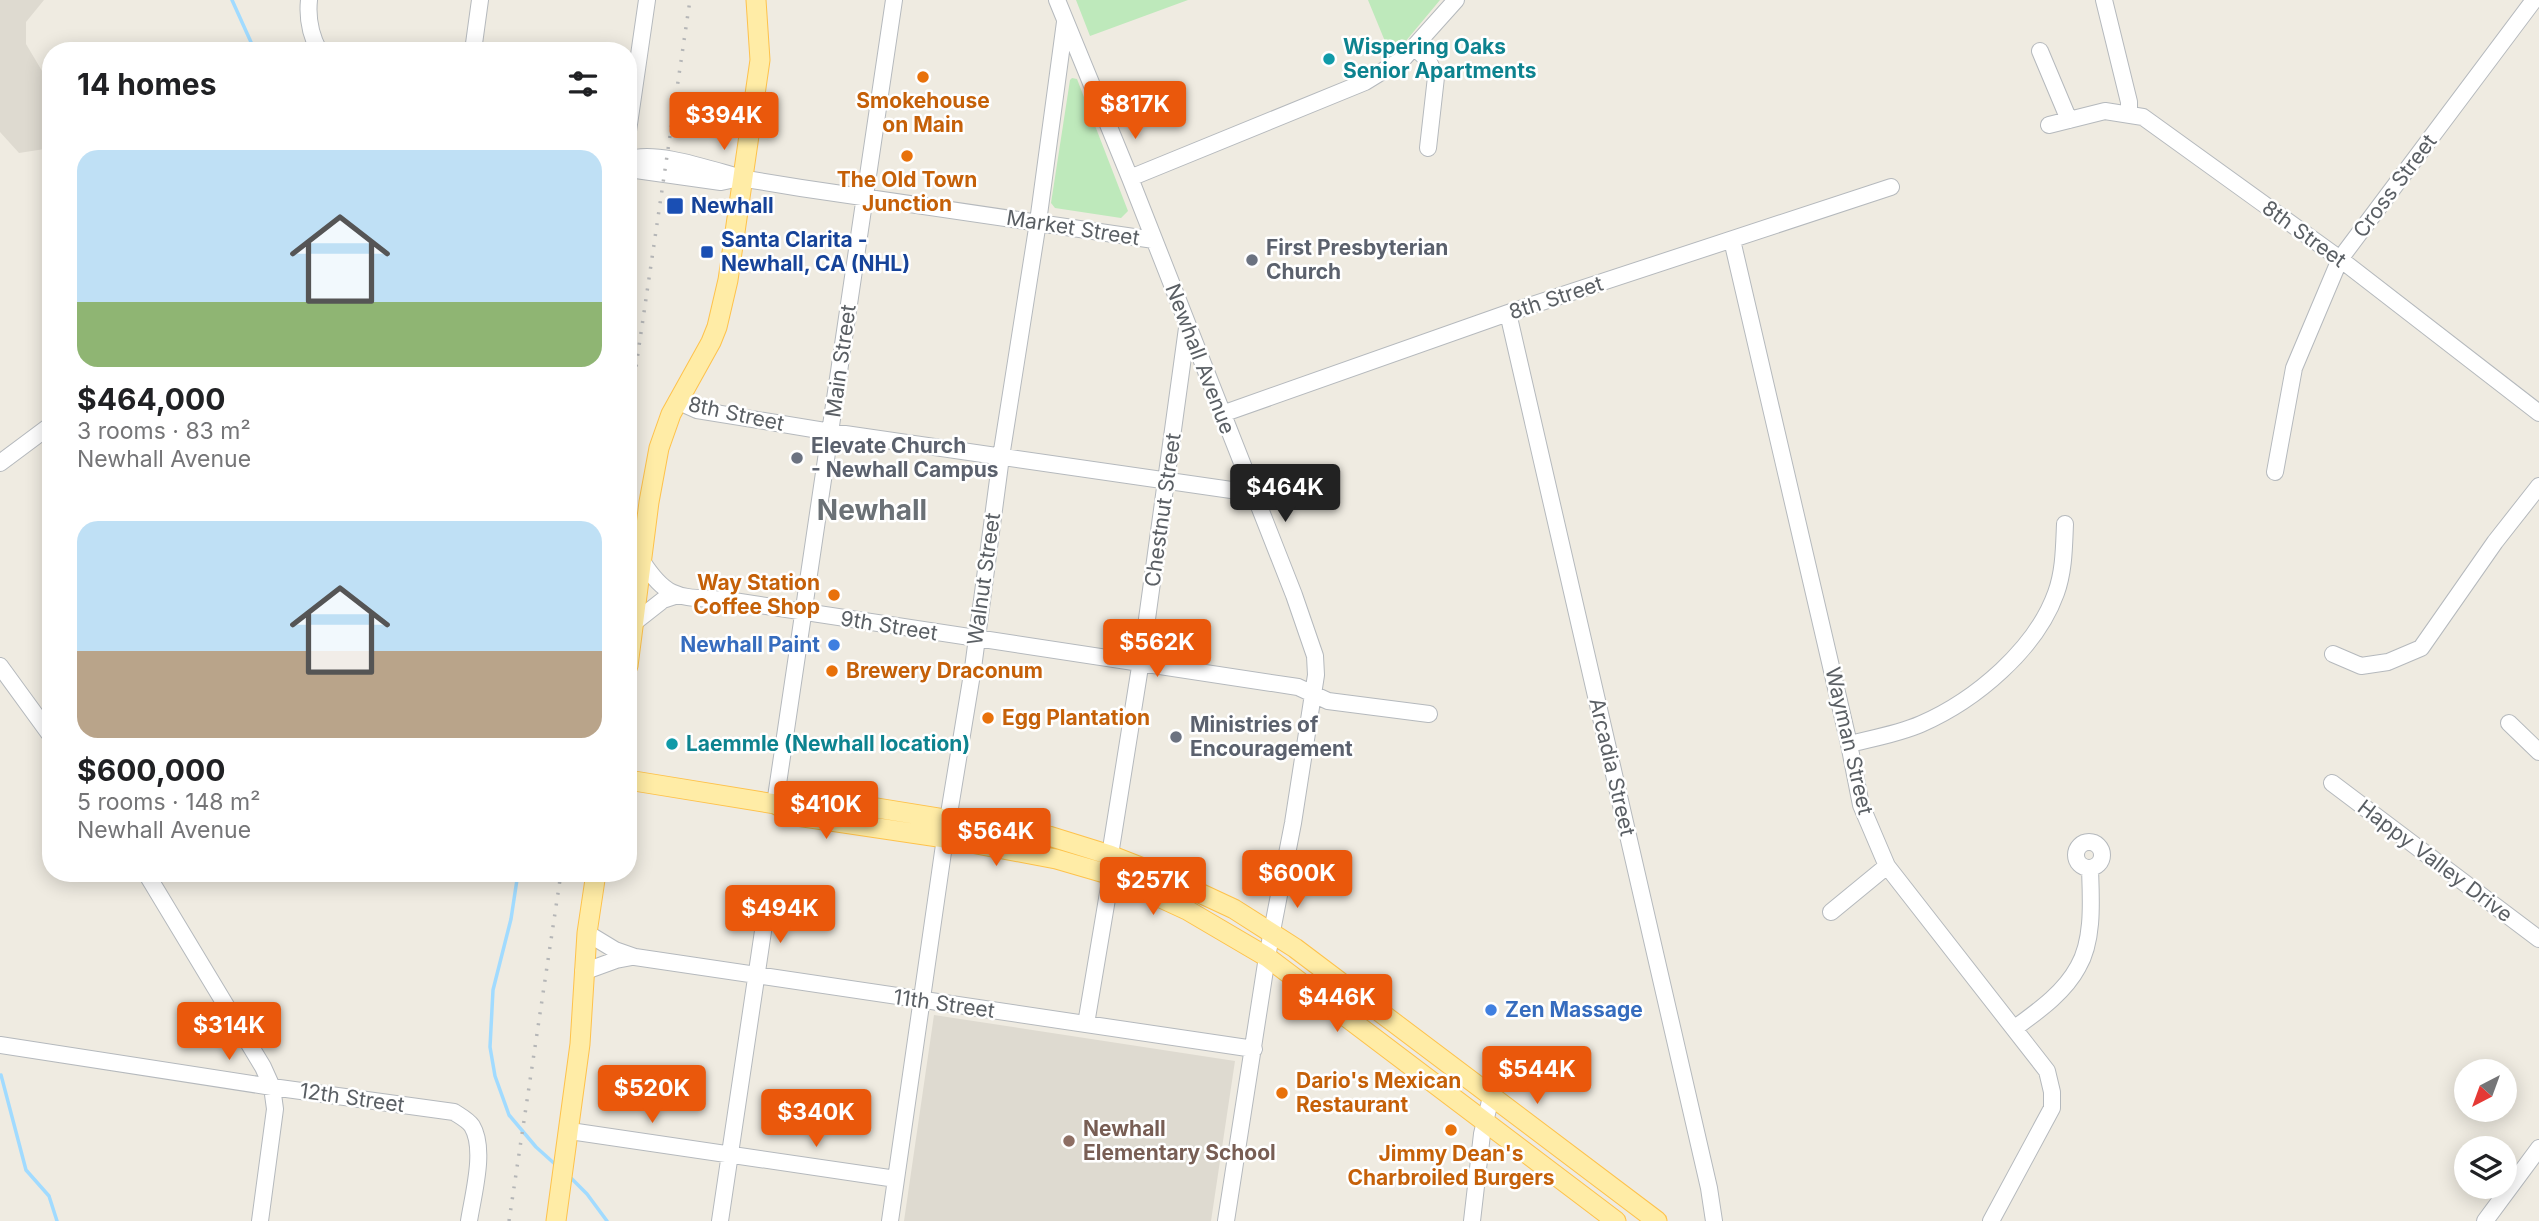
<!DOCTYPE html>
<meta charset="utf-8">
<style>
body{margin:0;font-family:Inter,sans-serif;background:#f6f6f6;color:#202124;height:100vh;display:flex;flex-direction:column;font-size:26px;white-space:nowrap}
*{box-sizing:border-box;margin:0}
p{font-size:23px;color:#757577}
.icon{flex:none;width:38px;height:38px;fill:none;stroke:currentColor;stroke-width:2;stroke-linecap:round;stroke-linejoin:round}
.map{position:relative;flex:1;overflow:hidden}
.details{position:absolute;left:42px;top:42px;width:595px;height:840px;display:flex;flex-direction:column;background:#fff;border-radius:28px;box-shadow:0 4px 18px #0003}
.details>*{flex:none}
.needle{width:46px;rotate:221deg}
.tools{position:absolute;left:2454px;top:1059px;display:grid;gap:14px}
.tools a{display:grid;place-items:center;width:63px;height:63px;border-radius:50%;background:#fff;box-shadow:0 4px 18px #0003;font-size:35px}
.price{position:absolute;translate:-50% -60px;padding:0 16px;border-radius:7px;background:#ea580c;color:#fff;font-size:23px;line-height:46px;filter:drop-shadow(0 2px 4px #0008)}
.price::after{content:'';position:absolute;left:50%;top:42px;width:21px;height:16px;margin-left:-10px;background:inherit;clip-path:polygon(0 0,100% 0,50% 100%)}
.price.current{background:#222;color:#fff}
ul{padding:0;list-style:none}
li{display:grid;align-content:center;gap:14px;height:371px;padding:0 35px}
li span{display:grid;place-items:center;height:217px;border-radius:21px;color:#555}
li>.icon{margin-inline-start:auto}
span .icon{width:126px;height:126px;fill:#fffc;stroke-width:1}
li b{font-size:30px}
h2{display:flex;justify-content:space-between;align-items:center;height:84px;padding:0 35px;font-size:30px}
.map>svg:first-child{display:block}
</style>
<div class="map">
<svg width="2539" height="1221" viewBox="0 0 2539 1221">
<rect width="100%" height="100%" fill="#efebe1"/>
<path fill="#dedad0" d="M0,0H44L26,22V44L51,86V148L19,153L0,132Z
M934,1015L1235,1061L1211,1221H904Z"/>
<path fill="#bee9bb" d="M1076,0H1188L1090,36Z
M1368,0H1440L1395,54L1389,51Z
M1072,78L1077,79L1128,211L1121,218L1055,208L1051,203L1070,80Z"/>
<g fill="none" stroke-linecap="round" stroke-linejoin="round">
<path stroke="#a1dbff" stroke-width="3.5" d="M232,0L255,51
M518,873L511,919L493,990L490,1047L495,1076L509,1115L536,1147L556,1165
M1,1075L26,1170L49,1196L57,1221
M570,1177L587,1194L607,1221"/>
<defs>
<path id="minor" d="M309,0C307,19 310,34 319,51
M1057,0L1130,178L1294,595L1315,656L1316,675L1293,823L1267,957L1226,1221
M2104,0L2129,102V115
M1415,48L1428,60L1436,77L1428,148
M473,51L480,0
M2040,51L2069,120
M2049,125L2105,111L2143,117L2340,259L2539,413
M628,131L647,0
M628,160C656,149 717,172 746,179C764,182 782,185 801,188L1154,240
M628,165L636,170L721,182L740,178
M1130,178L1365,82L1404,58L1456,0
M1732,240L1849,744L1861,805L1887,866L2047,1071L2052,1092V1108L1991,1221
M1508,313L1709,1188L1714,1221
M677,401L697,410L831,432L1252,493
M1222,414L1508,313L1891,187
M0,463L51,425
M2275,472L2294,368L2340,259L2534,0
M642,561C669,603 682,596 727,600L1298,687L1328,701L1429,714
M635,622L663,600L678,595
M2333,654L2361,666L2388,662L2421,648L2495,542L2539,486
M0,666L51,736
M2509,723L2539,752
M1849,744C1874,738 1898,734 1921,724C1976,700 2036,649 2056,593C2064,571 2064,547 2065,524
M2332,783L2539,939
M775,804L894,0
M2076 855a13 13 0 1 1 26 0a13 13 0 1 1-26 0Z
M146,873L263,1067L272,1087L275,1109L260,1221
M1831,912L1887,866
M587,933L615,950L635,957L1254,1049
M583,972L616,960L632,957
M1086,1024L1111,875L1110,855L1143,648L1187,328
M2015,1028C2038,1011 2064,993 2078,967C2094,940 2091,899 2090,869
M0,1045L272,1087L454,1112C460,1116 468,1120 472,1126C486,1149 473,1195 469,1221
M570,1131L896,1179
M720,1221L766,911
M890,1221L945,838L973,668L1001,457L1038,222L1065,22
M1472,1221L1482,1134L1491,1097
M2485,1221L2539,1148"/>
<path id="major" d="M628,666L649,502L659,448L671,414L711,342L717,327L728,280L760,60L756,0
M628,780L775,804L797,816L945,838L1056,859L1111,875L1187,910L1267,957L1616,1221
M775,804L803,796L1049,836L1110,855L1161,875L1234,909L1295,948L1657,1221
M556,1221L580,1044L587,933L596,873"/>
</defs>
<use href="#minor" stroke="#b5b9bd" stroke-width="18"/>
<use href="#major" stroke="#fec24b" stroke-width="21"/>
<use href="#minor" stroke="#fff" stroke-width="16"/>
<use href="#major" stroke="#ffeca6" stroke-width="19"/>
<path stroke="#b5b6b7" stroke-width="3.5" stroke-dasharray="2 9" stroke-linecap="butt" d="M628,421L690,0
M509,1221L561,873"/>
</g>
<g fill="#0f9aa8" stroke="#fff" stroke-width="2.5">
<circle cx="1329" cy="59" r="7"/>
<circle cx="672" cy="744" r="7"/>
</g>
<g fill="#e8710a" stroke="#fff" stroke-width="2.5">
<circle cx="923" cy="77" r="7"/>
<circle cx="907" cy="156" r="7"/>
<circle cx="834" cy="595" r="7"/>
<circle cx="832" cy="671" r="7"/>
<circle cx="988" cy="718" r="7"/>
<circle cx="1282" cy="1093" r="7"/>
<circle cx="1451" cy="1130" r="7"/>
</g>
<g fill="#1a4fb4" stroke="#fff" stroke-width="2.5">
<rect x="666" y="197" width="18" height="18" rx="3.5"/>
<rect x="700" y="245" width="14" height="14" rx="3.5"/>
</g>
<g fill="#6b7280" stroke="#fff" stroke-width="2.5">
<circle cx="1252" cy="260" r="7"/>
<circle cx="797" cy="458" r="7"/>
<circle cx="1176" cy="737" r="7"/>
</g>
<g fill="#3f7fe0" stroke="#fff" stroke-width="2.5">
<circle cx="834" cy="645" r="7"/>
<circle cx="1491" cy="1010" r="7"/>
</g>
<circle fill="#8d6e63" stroke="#fff" stroke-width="2.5" cx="1069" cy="1141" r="7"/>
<g text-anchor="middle" stroke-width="5" stroke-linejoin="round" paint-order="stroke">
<g font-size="21" font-weight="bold" fill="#0d838f" stroke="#fff" text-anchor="start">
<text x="1343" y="54">Wispering Oaks<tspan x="1343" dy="24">Senior Apartments</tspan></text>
<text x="686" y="751">Laemmle (Newhall location)</text>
</g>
<g font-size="21" font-weight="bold" fill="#c56008" stroke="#fff">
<text x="923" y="108">Smokehouse<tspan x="923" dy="24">on Main</tspan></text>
<text x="907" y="187">The Old Town<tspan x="907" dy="24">Junction</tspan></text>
<text x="820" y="590" text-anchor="end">Way Station<tspan x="820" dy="24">Coffee Shop</tspan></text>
<text x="846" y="678" text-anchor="start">Brewery Draconum</text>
<text x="1002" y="725" text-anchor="start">Egg Plantation</text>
<text x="1296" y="1088" text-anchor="start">Dario's Mexican<tspan x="1296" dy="24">Restaurant</tspan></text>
<text x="1451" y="1161">Jimmy Dean's<tspan x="1451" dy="24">Charbroiled Burgers</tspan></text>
</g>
<g font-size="21" fill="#5a5f64" stroke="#fff">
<text transform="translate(2395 186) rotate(-53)" y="7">Cross Street</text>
<text transform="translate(1073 228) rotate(9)" y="7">Market Street</text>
<text transform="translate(2304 234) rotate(36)" y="7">8th Street</text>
<text transform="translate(1556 298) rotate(-18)" y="7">8th Street</text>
<text transform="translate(1200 359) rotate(69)" y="7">Newhall Avenue</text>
<text transform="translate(841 361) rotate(-82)" y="7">Main Street</text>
<text transform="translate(736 414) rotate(12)" y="7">8th Street</text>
<text transform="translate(1163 510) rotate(-82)" y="7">Chestnut Street</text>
<text transform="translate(984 579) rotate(-82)" y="7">Walnut Street</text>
<text transform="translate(889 626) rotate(9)" y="7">9th Street</text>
<text transform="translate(1849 741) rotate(77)" y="7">Wayman Street</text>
<text transform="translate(1612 767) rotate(77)" y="7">Arcadia Street</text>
<text transform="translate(2435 861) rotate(37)" y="7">Happy Valley Drive</text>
<text transform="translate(944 1004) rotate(8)" y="7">11th Street</text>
<text transform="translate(352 1098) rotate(8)" y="7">12th Street</text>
</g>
<g font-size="21" font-weight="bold" fill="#164399" stroke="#fff" text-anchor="start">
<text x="691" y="213">Newhall</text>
<text x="721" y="247">Santa Clarita -<tspan x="721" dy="24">Newhall, CA (NHL)</tspan></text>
</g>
<g font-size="21" font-weight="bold" fill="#5b616d" stroke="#fff" text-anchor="start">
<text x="1266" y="255">First Presbyterian<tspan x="1266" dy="24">Church</tspan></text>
<text x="811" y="453">Elevate Church<tspan x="811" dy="24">- Newhall Campus</tspan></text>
<text x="1190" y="732">Ministries of<tspan x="1190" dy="24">Encouragement</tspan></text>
</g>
<g font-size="21" font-weight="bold" fill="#366cbe" stroke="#fff" text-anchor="end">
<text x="820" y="652">Newhall Paint</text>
<text x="1505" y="1017" text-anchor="start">Zen Massage</text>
</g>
<g font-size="21" font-weight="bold" fill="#785e54" stroke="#fff" text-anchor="start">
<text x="1083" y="1136">Newhall<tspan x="1083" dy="24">Elementary School</tspan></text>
</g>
<g font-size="28" font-weight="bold" fill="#6b7176" stroke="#fff">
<text x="872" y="520">Newhall</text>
</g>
</g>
</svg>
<div class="tools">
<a><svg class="needle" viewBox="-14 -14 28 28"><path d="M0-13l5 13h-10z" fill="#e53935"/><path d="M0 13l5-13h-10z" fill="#757577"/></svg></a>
<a><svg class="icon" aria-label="layers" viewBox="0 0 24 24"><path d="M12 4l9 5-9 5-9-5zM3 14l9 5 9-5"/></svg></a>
</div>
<b class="price" style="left:1135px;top:141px">$817K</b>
<b class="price" style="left:724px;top:152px">$394K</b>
<b class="price current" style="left:1285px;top:524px">$464K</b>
<b class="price" style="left:1157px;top:679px">$562K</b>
<b class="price" style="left:826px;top:841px">$410K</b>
<b class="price" style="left:996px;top:868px">$564K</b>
<b class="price" style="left:1297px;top:910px">$600K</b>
<b class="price" style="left:1153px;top:917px">$257K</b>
<b class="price" style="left:780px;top:945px">$494K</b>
<b class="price" style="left:1337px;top:1034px">$446K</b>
<b class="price" style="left:229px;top:1062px">$314K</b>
<b class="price" style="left:1537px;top:1106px">$544K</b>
<b class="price" style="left:652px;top:1125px">$520K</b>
<b class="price" style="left:816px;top:1149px">$340K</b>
<section class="details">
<h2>14 homes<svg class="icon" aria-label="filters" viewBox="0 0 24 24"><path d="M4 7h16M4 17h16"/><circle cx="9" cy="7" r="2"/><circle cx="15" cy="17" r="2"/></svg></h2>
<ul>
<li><span style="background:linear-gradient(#bfe0f5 70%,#8fb573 0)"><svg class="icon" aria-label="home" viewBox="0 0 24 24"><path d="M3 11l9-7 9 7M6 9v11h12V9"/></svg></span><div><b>$464,000</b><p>3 rooms · 83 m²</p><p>Newhall Avenue</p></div></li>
<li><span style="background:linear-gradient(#bfe0f5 60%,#b9a48a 0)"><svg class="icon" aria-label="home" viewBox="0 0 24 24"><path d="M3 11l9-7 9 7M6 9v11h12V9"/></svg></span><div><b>$600,000</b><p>5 rooms · 148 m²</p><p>Newhall Avenue</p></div></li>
</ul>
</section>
</div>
